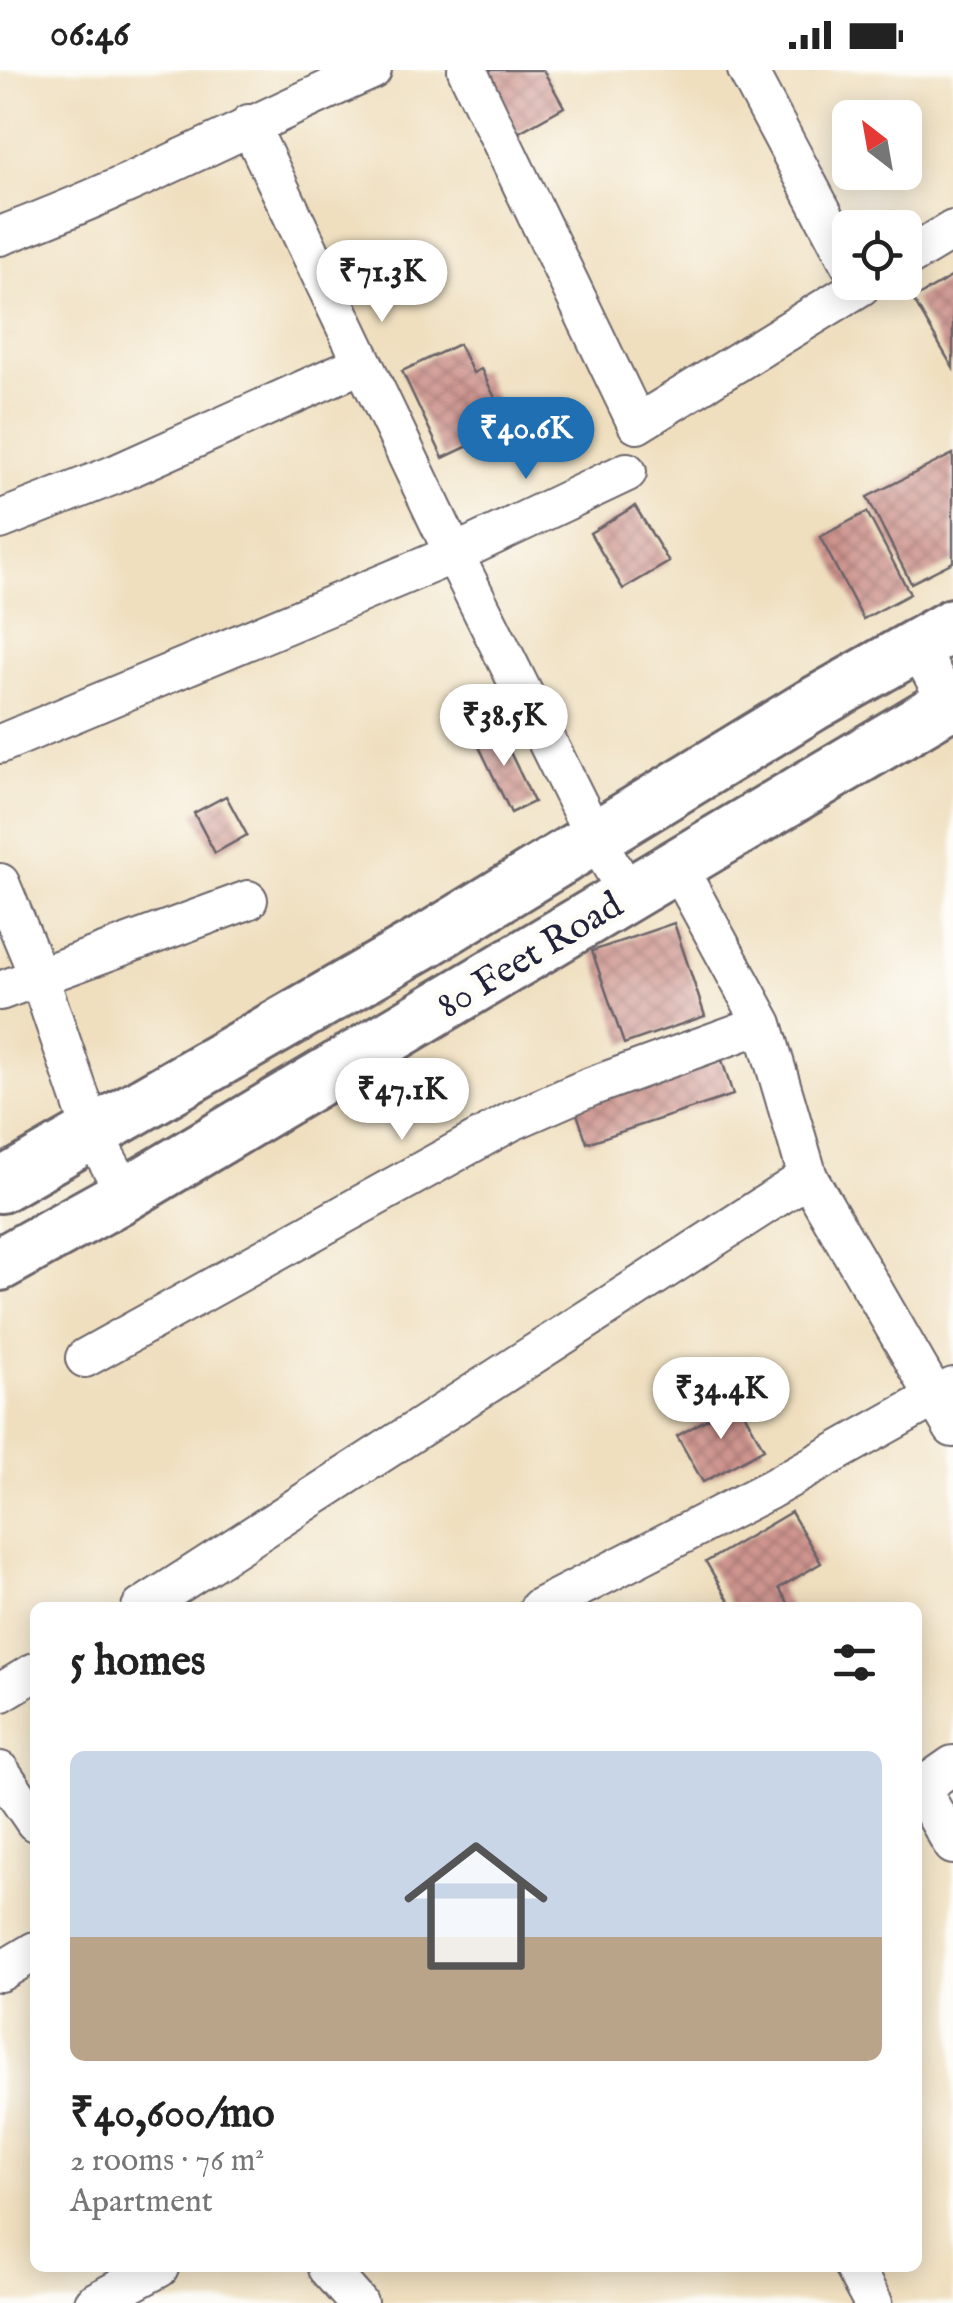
<!DOCTYPE html>
<meta charset="utf-8">
<style>
body{margin:0;font-family:"IM FELL English",serif;background:#f6f6f6;color:#222;height:100vh;display:flex;flex-direction:column;font-size:38px;white-space:nowrap}
*{box-sizing:border-box;margin:0}
p{font-size:32px;color:#767676}
.icon{flex:none;width:55px;height:55px;fill:none;stroke:currentColor;stroke-width:2;stroke-linecap:round;stroke-linejoin:round}
.map{position:relative;flex:1;overflow:hidden}
.details{position:absolute;left:30px;top:1532px;width:892px;height:670px;display:flex;flex-direction:column;background:#fff;border-radius:15px;box-shadow:0 5px 25px #0003}
.details>*{flex:none}
.needle{width:65px;rotate:329deg}
.tools{position:absolute;left:832px;top:30px;display:grid;gap:20px}
.tools a{display:grid;place-items:center;width:90px;height:90px;border-radius:15px;background:#fff;box-shadow:0 5px 25px #0003;font-size:50px}
.price{position:absolute;translate:-50% -85px;padding:0 22px;border-radius:35px;background:#fff;color:#222;font-size:32px;line-height:65px;filter:drop-shadow(0 2px 5px #0008)}
.price::after{content:'';position:absolute;left:50%;top:60px;width:30px;height:22px;margin-left:-15px;background:inherit;clip-path:polygon(0 0,100% 0,50% 100%)}
.price.active{background:#1f6fb2;color:#fff}
ul{padding:0;list-style:none}
li{display:grid;align-content:center;gap:20px;height:530px;padding:0 40px}
li+li{border-top:2px solid #e0e0e0}
li span{display:grid;place-items:center;height:310px;border-radius:15px;color:#555}
li>.icon{margin-inline-start:auto}
span .icon{width:180px;height:180px;fill:#fffc;stroke-width:1}
li b{font-size:42px}
h2{display:flex;justify-content:space-between;align-items:center;height:120px;padding:0 40px;font-size:42px}
.status{display:flex;justify-content:space-between;align-items:center;height:70px;padding:0 50px;background:#fff;direction:ltr}
.status svg{height:28px;fill:currentColor}
.map>svg:first-child{display:block}
</style>
<div class="status"><b>06:46</b><svg viewBox="0 0 49 12"><path d="M0 12V9h3v3zM5 12V6h3v6zM10 12V3h3v9zM15 12V0h3v12zM26 1h20v11H26zM47 4h2v5h-2z"/></svg></div>
<div class="map">
<svg width="953" height="2233" viewBox="0 0 953 2233">
<defs>
<pattern id="building-cross-hatch" width="8" height="8" patternUnits="userSpaceOnUse" patternTransform="scale(2.5)"><rect width="8" height="8" fill="#cf958f"/><path d="M0 0l8 8M0 8l8-8" fill="none" stroke="#a87976"/></pattern>
</defs>
<rect width="100%" height="100%" fill="#fdfcf7"/>
<filter id="ink" filterUnits="userSpaceOnUse"><feTurbulence type="fractalNoise" baseFrequency=".01" numOctaves="2"/><feDisplacementMap in="SourceGraphic" scale="20" xChannelSelector="R" yChannelSelector="G"/><feConvolveMatrix kernelMatrix="1 2 1 2 8 2 1 2 1" color-interpolation-filters="sRGB"/></filter>
<filter id="wash" filterUnits="userSpaceOnUse"><feTurbulence type="fractalNoise" baseFrequency=".0048" numOctaves="4" result="noise"/><feDisplacementMap in="SourceGraphic" scale="40" xChannelSelector="R" yChannelSelector="G"/><feGaussianBlur stdDeviation="2.25" result="paint"/><feColorMatrix in="noise" values="0 0 0 0 0 0 0 0 0 0 0 0 0 0 0 0 0 1.4 0 .05"/><feComposite in="paint" operator="in"/></filter>
<g filter="url(#wash)">
<rect width="100%" height="100%" fill="#efdfbf"/>
<g id="blocks">
<path fill="url(#building-cross-hatch)" d="M475,0H543L564,37L512,66Z
M953,206V298L913,229Z
M459,274L473,303L481,299L509,357L443,388L402,301Z
M953,384V492L911,513L867,427Z
M635,436L669,492L623,519L590,463Z
M867,442L910,524L863,549L820,467Z
M497,655L534,732L511,743L474,666Z
M226,726L247,765L215,783L194,743Z
M674,853L705,946L624,974L592,881Z
M722,990L733,1025L587,1073L575,1038Z
M738,1332L764,1379L703,1412L677,1366Z
M791,1442L821,1493L779,1518L791,1538H733L706,1492Z"/>
</g>
</g>
<g filter="url(#ink)">
<use href="#blocks" fill-opacity="0" stroke="#6a6469" stroke-width="2.5"/>
<g fill="none" stroke-linecap="round" stroke-linejoin="round">
<defs>
<path id="street" d="M467,0L637,354L861,216
M747,0L850,194
M249,54L454,484L595,768L629,825
M0,166C127,119 248,55 372,0
M905,189L953,160
M0,450L114,405L363,293
M916,574L953,642
M0,674L454,484L627,402
M677,796L763,954L808,1107L953,1358
M0,813L39,907L92,1062L126,1124
M0,921L248,830
M85,1288L512,1051L590,1017L763,954
M141,1538L808,1107
M539,1538L769,1420L953,1317
M0,1623L35,1602
M0,1701L35,1752
M920,1718L953,1695
M918,1719L920,1718L953,1775
M0,1902L35,1881
M327,2198L358,2233
M854,2198L873,2233
M93,2233L159,2198"/>
<path id="secondary" d="M0,1116L426,871L812,635L953,555
M0,1194L126,1124L953,631"/>
</defs>
<use href="#street" stroke="#6a6469" stroke-width="42"/>
<use href="#secondary" stroke="#6a6469" stroke-width="58"/>
<use href="#street" stroke="#fff" stroke-width="38"/>
<use href="#secondary" stroke="#fff" stroke-width="52"/>
</g>
</g>
<g text-anchor="middle" stroke-width="10" stroke-linejoin="round" paint-order="stroke">
<g font-size="38" fill="#22223b" stroke="#fdfcf7">
<text transform="translate(529 884) rotate(-31)" y="13">80 Feet Road</text>
</g>
</g>
</svg>
<div class="tools">
<a><svg class="needle" viewBox="-14 -14 28 28"><path d="M0-13l5 13h-10z" fill="#e53935"/><path d="M0 13l5-13h-10z" fill="#767676"/></svg></a>
<a><svg class="icon" aria-label="locate" viewBox="0 0 24 24"><circle cx="12" cy="12" r="6"/><path d="M12 2v4M12 18v4M2 12h4M18 12h4"/></svg></a>
</div>
<b class="price" style="left:382px;top:255px">₹71.3K</b>
<b class="price active" style="left:526px;top:412px">₹40.6K</b>
<b class="price" style="left:504px;top:699px">₹38.5K</b>
<b class="price" style="left:402px;top:1073px">₹47.1K</b>
<b class="price" style="left:721px;top:1372px">₹34.4K</b>
<section class="details">
<h2>5 homes<svg class="icon" aria-label="filters" viewBox="0 0 24 24"><path d="M4 7h16M4 17h16"/><circle cx="9" cy="7" r="2"/><circle cx="15" cy="17" r="2"/></svg></h2>
<ul>
<li><span style="background:linear-gradient(#c9d6e8 60%,#b9a48a 0)"><svg class="icon" aria-label="home" viewBox="0 0 24 24"><path d="M3 11l9-7 9 7M6 9v11h12V9"/></svg></span><div><b>₹40,600/mo</b><p>2 rooms · 76 m²</p><p>Apartment</p></div></li>
</ul>
</section>
</div>
